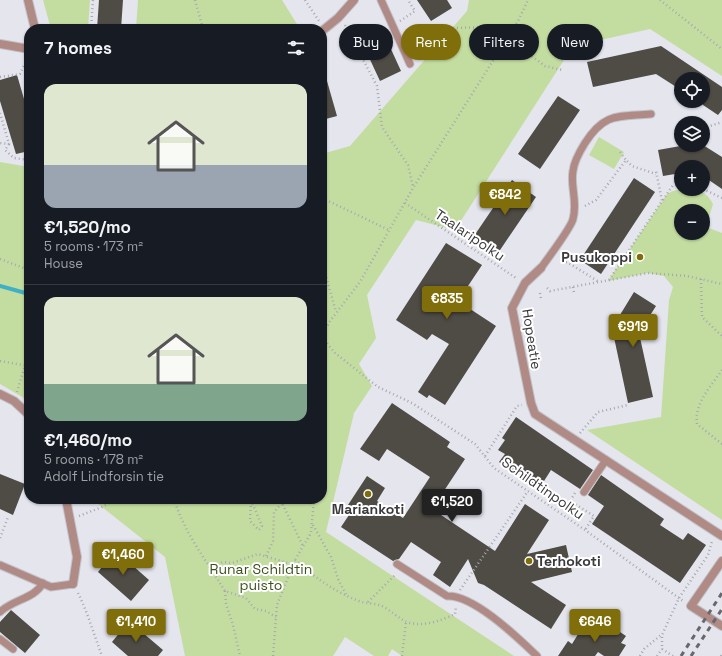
<!DOCTYPE html>
<meta charset="utf-8">
<style>
body{margin:0;font-family:"Space Grotesk",sans-serif;background:#20242c;color:#f1f3f6;height:100vh;display:flex;flex-direction:column;font-size:15px;white-space:nowrap}
*{box-sizing:border-box;margin:0}
p{font-size:13px;color:#9ea1a6}
.icon{flex:none;width:22px;height:22px;fill:none;stroke:currentColor;stroke-width:2;stroke-linecap:round;stroke-linejoin:round}
.map{position:relative;flex:1;overflow:hidden}
.sheet{position:absolute;left:24px;top:24px;width:303px;height:480px;display:flex;flex-direction:column;background:#171b24;border-radius:16px;box-shadow:0 1px 3px #0004}
.sheet>*{flex:none}
.hud{position:absolute;left:339px;top:24px;width:323px;height:36px;display:flex;gap:8px}
.fabs{position:absolute;left:674px;top:72px;display:grid;gap:8px}
.fabs a{display:grid;place-items:center;width:36px;height:36px;border-radius:50%;background:#171b24;box-shadow:0 1px 3px #0004;font-size:20px}
.price{position:absolute;translate:-50% -34px;padding:0 9px;border-radius:4px;background:#806e0a;color:#fff;font-size:13px;line-height:26px;filter:drop-shadow(0 1px 2px #0008)}
.price::after{content:'';position:absolute;left:50%;top:24px;width:12px;height:9px;margin-left:-6px;background:inherit;clip-path:polygon(0 0,100% 0,50% 100%)}
.price.selected{background:#222;color:#fff}
ul{padding:0;list-style:none}
li{display:grid;align-content:center;gap:8px;height:212px;padding:0 20px}
li+li{border-top:1px solid #363941}
li span{display:grid;place-items:center;height:124px;border-radius:12px;color:#555}
li>.icon{margin-inline-start:auto}
span .icon{width:72px;height:72px;fill:#fffc;stroke-width:1}
li b{font-size:17px}
h2{display:flex;justify-content:space-between;align-items:center;height:48px;padding:0 20px;font-size:17px}
.pill{padding:0 14px;border-radius:18px;background:#171b24;box-shadow:0 1px 3px #0004;font-size:14px;line-height:36px}
.pill.selected{background:#806e0a;color:#fff}
.map>svg:first-child{display:block}
</style>
<div class="map">
<svg width="722" height="656" viewBox="0 0 722 656">
<rect width="100%" height="100%" fill="#e4e5ed"/>
<path fill="#c3dda1" fill-rule="evenodd" d="M43,0H90L88,29H51Z
M138,0H282L300,29H136Z
M469,0H722V76L650,29L573,46L455,230L416,220L367,295L376,338L359,364L372,386L354,413L326,532L514,656H402L392,649L388,656H374L345,637L333,656H185L165,557L97,503L82,502L81,499H322V154L350,146L467,11Z
M599,137L624,152L614,169L589,155Z
M0,162L29,167V401L0,384Z
M684,189C698,189 707,192 713,204L706,227L722,233V520L587,430L661,417L669,300L673,287L664,276L647,273L608,281L667,194L673,191ZM681,211H703V233H681Z"/>
<g fill="none" stroke-linecap="round" stroke-linejoin="round">
<path stroke="#40b0c3" stroke-width="4" d="M0,286L29,294"/>
</g>
<path fill="#4f4b45" d="M99,0H123L121,29H97Z
M417,0H447L452,8L431,21Z
M374,29L378,39L385,36L401,71L380,81L359,36Z
M661,46L722,87V110L718,115L703,105V79H681V90L656,74L593,87L587,62Z
M325,74L337,116L322,120V75Z
M17,75L29,116V151L16,154L0,101V80Z
M558,96L580,110L540,169L518,154Z
M686,145H703L722,157V189L703,176V167H681V173L663,176L658,150Z
M634,178L655,192L601,274L580,260Z
M512,180L536,197L498,253L474,236Z
M446,243L482,265L458,301L496,326L445,405L429,395L427,398L418,392L449,344L432,334L427,340L396,320Z
M634,292L656,306L639,333L653,397L628,403L612,328Z
M392,403L450,442L447,447L465,459L432,509L495,551L525,504L549,520L527,554L566,545L572,572L531,582L566,605L551,629L484,585L478,583L468,559L450,587L433,575L441,562L411,542L399,559L393,561L341,527L353,509L346,508L367,476L385,488L377,501L403,518L430,477L387,449L379,461L360,449Z
M516,417L593,470L580,489L551,470L539,489L499,462L505,454L498,450L505,440L502,438Z
M0,474L25,484L13,515L0,509Z
M601,475L664,519L660,525L683,540L688,533L706,545L680,583L592,524L604,506L588,495Z
M115,550L149,580L131,601L98,572Z
M11,610L40,635L25,653L0,632V622Z
M129,621L163,650L158,656H128L112,642Z
M591,622L614,634L617,630L626,636L621,643L626,645L619,656H604L598,652L595,656H558L568,641L572,644L580,631L583,633Z"/>
<g fill="none" stroke-linecap="round" stroke-linejoin="round">
<defs>
<path id="service" d="M381,0L410,64
M541,268C548,258 571,228 573,219C578,202 570,186 573,171C574,161 580,151 585,143C605,112 618,117 651,114
M584,492L606,460
M397,564L447,596C474,595 517,637 537,656
M0,565L51,587L73,584
M0,612C14,599 34,599 43,583
M0,639L13,649"/>
<path id="minor" d="M28,0L35,29
M322,31L338,18L354,0
M0,44L29,49
M541,268L525,283L512,308L531,403L535,414L722,536
M0,394L14,401L29,415
M66,499L77,557L73,584
M722,561L691,606L722,626"/>
</defs>
<use href="#service" stroke="#c2c3ca" stroke-width="9"/>
<use href="#minor" stroke="#c2c3ca" stroke-width="10"/>
<path stroke="#a7a8ae" stroke-width="2.5" stroke-dasharray="1 3" stroke-linecap="butt" d="M195,0L203,29
M305,0L319,21
M660,0L722,49
M400,21L415,11L408,0
M345,25L377,86L382,127L408,165L413,187
M453,28L486,27L497,30L545,66L562,70
M91,29L93,0
M0,77L20,74L27,59
M0,113L9,144L0,143
M707,127L722,122
M9,144L5,150L14,158L29,160
M620,152L626,160
M703,189L722,198
M322,198L389,230
M663,200L673,185H681
M405,203L516,278
M585,206L596,200L626,160L632,166L656,174
M0,259L29,270
M322,262L336,312
M562,263L567,262L599,282
M701,279L702,317L722,336
M609,280L662,201L656,171
M573,287L574,293
M547,288L550,291L648,273L687,276L722,284
M540,293L541,299
M322,336L330,321L360,282L413,188L518,21L528,0
M322,337L335,353L378,387L412,403L475,444L494,468L585,530L683,601
M0,361L29,366
M722,370C711,386 694,404 697,424L722,444
M17,392L29,352
M580,433L598,412L628,405
M485,456L517,406L522,405
M575,493L570,501L594,516L585,530
M174,499C184,532 207,562 225,591L246,598L255,609L266,611L276,617
M277,499L282,503L303,546
M251,500L262,526L259,530L250,521L251,500V499
M79,516L102,507L116,499
M313,525L331,557L338,579L347,596
M0,538L8,517
M266,556L273,541L274,512L282,503
M295,560C314,577 335,592 359,601C366,604 375,603 382,606C390,610 396,616 403,620C418,629 441,621 455,614L456,607
M210,567L223,562L232,563L258,554L294,565
M460,590L528,491
M225,591L226,604L233,625L240,656
M78,593C88,613 94,635 102,656
M368,602L395,575
M273,656L277,605L295,560L311,533L314,499
M402,656L406,622
M640,656L644,649L661,635
M657,656L662,649
M673,656L662,649V635L679,598L708,555L712,541
M721,656L722,654"/>
<use href="#service" stroke="#b08a85" stroke-width="7"/>
<use href="#minor" stroke="#b08a85" stroke-width="8"/>
<path stroke="#68686c" stroke-width="3" stroke-dasharray="5 5" stroke-linecap="butt" d="M681,656L722,593
M691,656L722,609"/>
</g>
<g fill="#806e0a" stroke="#fff" stroke-width="1.5">
<circle cx="640" cy="257" r="4"/>
<circle cx="368" cy="494" r="4"/>
<circle cx="529" cy="561" r="4"/>
</g>
<g text-anchor="middle" stroke-width="4" stroke-linejoin="round" paint-order="stroke">
<g font-size="14" fill="#3a3a3d" stroke="#fff">
<text transform="translate(470 235) rotate(34)" y="5">Taalaripolku</text>
<text transform="translate(532 339) rotate(81)" y="5">Hopeatie</text>
<text transform="translate(543 488) rotate(35)" y="5">Schildtinpolku</text>
</g>
<g font-size="14" font-weight="bold" fill="#3a3a3d" stroke="#fff" text-anchor="end">
<text x="632" y="262">Pusukoppi</text>
<text x="368" y="514" text-anchor="middle">Mariankoti</text>
<text x="537" y="566" text-anchor="start">Terhokoti</text>
</g>
<g font-size="14" fill="#3c501c" stroke="#fff">
<text x="261" y="574">Runar Schildtin<tspan x="261" dy="16">puisto</tspan></text>
</g>
</g>
</svg>
<div class="fabs">
<a><svg class="icon" aria-label="locate" viewBox="0 0 24 24"><circle cx="12" cy="12" r="6"/><path d="M12 2v4M12 18v4M2 12h4M18 12h4"/></svg></a>
<a><svg class="icon" aria-label="layers" viewBox="0 0 24 24"><path d="M12 4l9 5-9 5-9-5zM3 14l9 5 9-5"/></svg></a>
<a>+</a>
<a>−</a>
</div>
<b class="price" style="left:505px;top:216px">€842</b>
<b class="price" style="left:447px;top:320px">€835</b>
<b class="price" style="left:633px;top:348px">€919</b>
<b class="price selected" style="left:452px;top:523px">€1,520</b>
<b class="price" style="left:123px;top:576px">€1,460</b>
<b class="price" style="left:136px;top:643px">€1,410</b>
<b class="price" style="left:595px;top:643px">€646</b>
<div class="hud">
<a class="pill">Buy</a>
<a class="pill selected">Rent</a>
<a class="pill">Filters</a>
<a class="pill">New</a>
</div>
<section class="sheet">
<h2>7 homes<svg class="icon" aria-label="filters" viewBox="0 0 24 24"><path d="M4 7h16M4 17h16"/><circle cx="9" cy="7" r="2"/><circle cx="15" cy="17" r="2"/></svg></h2>
<ul>
<li><span style="background:linear-gradient(#dfe7d0 65%,#9aa5b1 0)"><svg class="icon" aria-label="home" viewBox="0 0 24 24"><path d="M3 11l9-7 9 7M6 9v11h12V9"/></svg></span><div><b>€1,520/mo</b><p>5 rooms · 173 m²</p><p>House</p></div></li>
<li><span style="background:linear-gradient(#dfe7d0 70%,#7fa58c 0)"><svg class="icon" aria-label="home" viewBox="0 0 24 24"><path d="M3 11l9-7 9 7M6 9v11h12V9"/></svg></span><div><b>€1,460/mo</b><p>5 rooms · 178 m²</p><p>Adolf Lindforsin tie</p></div></li>
</ul>
</section>
</div>
